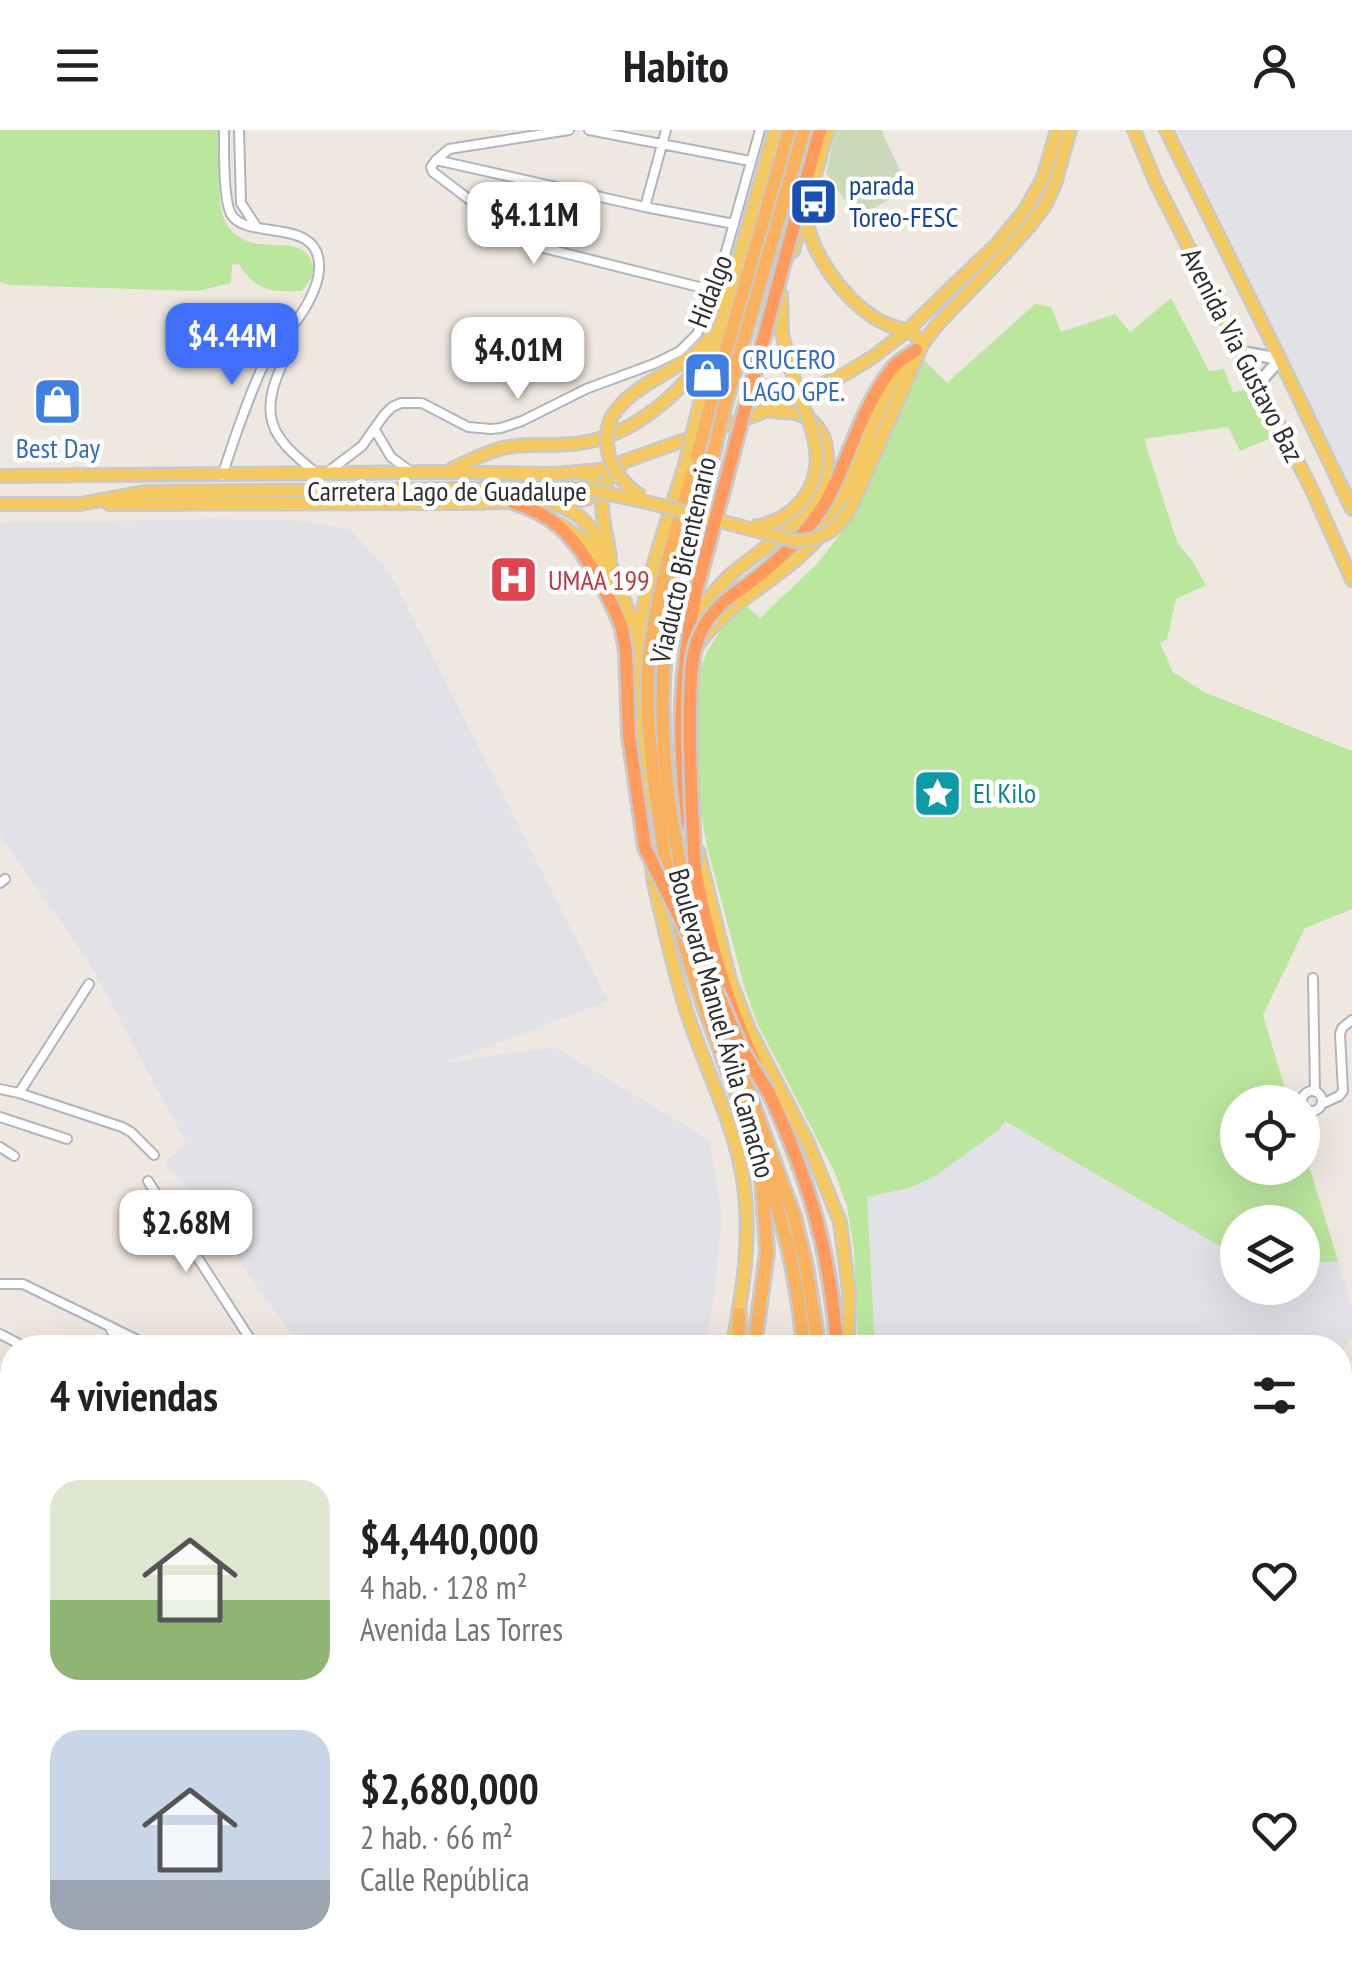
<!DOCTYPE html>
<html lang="es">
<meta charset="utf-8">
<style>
body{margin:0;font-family:"PT Sans Narrow",sans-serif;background:#f2f2f2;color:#202124;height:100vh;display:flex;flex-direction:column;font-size:38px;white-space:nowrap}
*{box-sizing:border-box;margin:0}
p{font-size:32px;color:#757577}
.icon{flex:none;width:55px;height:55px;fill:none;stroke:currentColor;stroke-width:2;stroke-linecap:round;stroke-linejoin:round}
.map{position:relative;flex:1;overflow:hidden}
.sheet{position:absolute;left:0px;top:1205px;width:1352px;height:642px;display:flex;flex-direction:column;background:#fff;border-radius:40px 40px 0 0;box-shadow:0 10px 40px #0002}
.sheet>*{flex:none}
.buttons{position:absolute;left:1220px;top:955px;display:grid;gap:20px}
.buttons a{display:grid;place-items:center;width:100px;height:100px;border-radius:50%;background:#fff;box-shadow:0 10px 40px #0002;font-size:50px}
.price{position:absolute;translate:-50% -85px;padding:0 22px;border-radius:20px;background:#fff;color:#222;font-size:32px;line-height:65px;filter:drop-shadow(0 2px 5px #0008)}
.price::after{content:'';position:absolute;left:50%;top:60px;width:30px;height:22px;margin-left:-15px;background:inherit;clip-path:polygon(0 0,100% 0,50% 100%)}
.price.selected{background:#406ffd;color:#fff}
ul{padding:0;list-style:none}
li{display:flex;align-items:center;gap:30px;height:250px;padding:0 50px}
li span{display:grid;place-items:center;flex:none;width:280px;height:200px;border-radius:30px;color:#555}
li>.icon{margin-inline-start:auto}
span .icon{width:120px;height:120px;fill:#fffc;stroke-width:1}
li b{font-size:42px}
h2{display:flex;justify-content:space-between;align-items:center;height:120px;padding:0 50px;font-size:42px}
header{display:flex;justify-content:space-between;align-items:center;height:130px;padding:0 50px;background:#fff;font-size:45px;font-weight:600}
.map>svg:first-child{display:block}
</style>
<header><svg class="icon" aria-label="menu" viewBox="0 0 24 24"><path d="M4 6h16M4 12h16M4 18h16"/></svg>Habito<svg class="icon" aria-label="person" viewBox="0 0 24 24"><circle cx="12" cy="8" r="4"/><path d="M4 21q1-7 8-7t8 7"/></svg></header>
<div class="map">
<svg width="1352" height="1847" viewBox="0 0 1352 1847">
<rect width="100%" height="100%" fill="#efe8e1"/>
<path fill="#e3e1e8" d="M1176,0H1352V372L1295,241Z
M212,389L295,390L350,399L390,443L608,871L445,933L555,917L710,1010L722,1085L714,1167L705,1217H300L184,1053L164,1033L186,1013L89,832L0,706V393Z
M1005,990L1237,1126L1238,1158H1302L1303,1134L1338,1131L1352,1178V1206L1340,1226V1218L875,1217L867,1066L909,1058Z"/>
<path fill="#bae69d" d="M0,0H222C222,25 214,72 226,93C231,102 240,109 250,112C270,119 304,107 312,133C316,144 308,153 302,161C271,162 256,162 239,134L232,135L231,153L197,161L10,155L0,152Z
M1171,168L1209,241L1224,239L1233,263L1248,258L1271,308L1240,321L1228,297L1144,309L1177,412L1191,429L1206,455L1176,469L1167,509L1160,513L1173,542L1204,562L1352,621V779L1305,798L1263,885L1289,972H1238V1038H1302L1303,1016L1338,1131L1303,1134L1302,1092H1238L1237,1126L1005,991L1000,999L934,1047L909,1058L867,1067L875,1217H858L854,1121L847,1076L834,1041L757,893L744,856L707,717L699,671L697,546L708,520L726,492L745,475L760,488L817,434L847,395L924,230L947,253L1035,174L1051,177L1061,202L1115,184L1130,202Z"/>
<path fill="#cad9b8" d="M836,0H881L904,49L893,67L857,88L826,43Z"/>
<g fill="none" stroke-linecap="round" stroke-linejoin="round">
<defs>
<path id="minor" d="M239,0L241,73L256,96
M589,0L750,31
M436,30L431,37L433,42L528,114L715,161
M436,30L645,77L734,94
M436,30L449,19L569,0
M645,77L666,0
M288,201C290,219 283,231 277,247C259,293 279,313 314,341
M375,300L391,327L410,341
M329,341L362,316L384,285L392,277L401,273H422L468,297L491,299L501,298L522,291L586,259L656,233L680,221L697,204L715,161L760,0
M222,346C234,309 246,273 262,238C266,229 270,217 276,210C277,208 286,203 288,201C301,187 318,160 319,140C323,85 247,112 231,84C223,69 224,19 224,0
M0,753L5,749
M1313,848L1315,961
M0,959L19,963L122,997L131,1002L154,1025
M1302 971a10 10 0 1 1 20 0a10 10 0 1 1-20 0Z
M19,963L89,854
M1322,974L1339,966L1343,961L1340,904L1342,898L1352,890
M0,987L67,1009
M0,1017L14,1026
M148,1051L256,1218
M0,1154H23L154,1218
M111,1200L122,1218
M0,1204L27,1218
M0,1246L12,1268
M0,1486L12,1507
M1340,1549L1352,1556
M1340,1566L1352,1573
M1340,1639L1352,1618
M0,1746L12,1766
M1340,1758L1352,1738
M55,1835L63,1847
M205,1835L212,1847
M289,1835L296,1847
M360,1835L389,1847
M414,1835L415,1847
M469,1835L471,1847
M526,1835L528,1847
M586,1835L587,1842L609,1840
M1325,1835L1339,1847
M668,1847V1835
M1350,1847L1352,1844"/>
<path id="tertiary" d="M0,1360L12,1382
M0,1402L12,1407
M0,1651L12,1671
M111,1835L118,1847
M675,1835L683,1847"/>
<path id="secondary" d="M1241,222L1280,229
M1258,254L1280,229"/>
<path id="primary" d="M1134,0L1156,53L1312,360L1352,450
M1166,0L1280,229L1352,379
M806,83C808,122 847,174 882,192C902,203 904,193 923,213
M793,121L828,0
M781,164L782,204L795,253
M771,281L796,283L811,290
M696,289L715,214L775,0
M610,290C632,250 683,243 711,207
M452,339C469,332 485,322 503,318C525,313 550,316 573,314C634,308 682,262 715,214
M0,346L443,342L553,344L600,340L758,284L845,244L873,227L909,199L954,155L995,116L1025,80L1043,48L1057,0
M853,373L923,213L937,195L1002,127L1032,93L1046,74L1055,54L1070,0
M0,374H80L144,362L562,358
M109,374L470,373L581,370L589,368L595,358L592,347L582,343
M554,374C564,377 573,381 581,388C605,410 629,478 636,510
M561,395L587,413L613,461
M610,428C606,392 589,361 622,334
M694,490C704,474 715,460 728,447C763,416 825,384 827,332C828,315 823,301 811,290
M700,512C734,466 791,445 825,399C861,350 871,275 910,228
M645,678C639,624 630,569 637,515C644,453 667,393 685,334
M698,721L730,850L749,899L808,1013L840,1092L849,1161L848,1218
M652,736L654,754C665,799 674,845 689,889C707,942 734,994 743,1049C752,1107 743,1161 732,1218
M779,1835L793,1847
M810,1835L823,1847"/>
<path id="trunk" d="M724,278L804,0
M708,284L789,0
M672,765C664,733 661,699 656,666C650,615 643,565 651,513C660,450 680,388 697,326
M679,794C705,896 752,990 781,1090C793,1132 800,1174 804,1218
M701,824C675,726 655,622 665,521C671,456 697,382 714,320
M710,857L794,1086L806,1136L819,1218
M739,1184V1218
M754,1218L767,1122L762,1051
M834,1835L847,1847
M860,1835L868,1847
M875,1835L883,1847
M1184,1835L1198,1847
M1211,1835L1225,1847"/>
<path id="motorway" d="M799,76L820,0
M512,372C554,385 571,404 594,441C605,460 614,477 622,498
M731,466C769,440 808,406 829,366C850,326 863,274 892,239C898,231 908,226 916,220
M688,693C677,612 680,542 696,462
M693,728C705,798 725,868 755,933
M766,956C808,1047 830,1117 837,1218
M894,1835L902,1847"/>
</defs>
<use href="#minor" stroke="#b1b4be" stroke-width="12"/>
<use href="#tertiary" stroke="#b1b4be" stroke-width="14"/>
<use href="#secondary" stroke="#b1b4be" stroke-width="15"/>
<use href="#primary" stroke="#c9c9c9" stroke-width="16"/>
<use href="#trunk" stroke="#c9c9c9" stroke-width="18"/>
<use href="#motorway" stroke="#c9c9c9" stroke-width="18"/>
<use href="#minor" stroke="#fff" stroke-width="8"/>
<use href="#tertiary" stroke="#fff" stroke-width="9"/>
<use href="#secondary" stroke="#fff" stroke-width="10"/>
<use href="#primary" stroke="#f4c961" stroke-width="11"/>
<use href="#trunk" stroke="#fab15e" stroke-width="12"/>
<use href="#motorway" stroke="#ff995c" stroke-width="12"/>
<defs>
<path id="primary-bridge" d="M610,290C600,323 615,349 642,367
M685,334L696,289
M562,358L586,359L655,374L795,411C822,411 842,398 853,373
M753,397C791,392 821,360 816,320C814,298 802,274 795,253"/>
<path id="trunk-bridge" d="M714,320L724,278
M697,326L708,284"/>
<path id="motorway-bridge" d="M696,462L799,76
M622,498L626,522L629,606L645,718L720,869L741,918L769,963
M695,739C692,685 689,631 690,576C691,556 690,534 696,515C702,495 715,478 731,466"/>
</defs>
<use href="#primary-bridge" stroke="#c9c9c9" stroke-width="16" stroke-linecap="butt"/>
<use href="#trunk-bridge" stroke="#c9c9c9" stroke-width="18" stroke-linecap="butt"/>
<use href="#motorway-bridge" stroke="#c9c9c9" stroke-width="18" stroke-linecap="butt"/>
<use href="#primary-bridge" stroke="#f4c961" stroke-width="11"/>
<use href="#trunk-bridge" stroke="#fab15e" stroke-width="12"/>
<use href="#motorway-bridge" stroke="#ff995c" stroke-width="12"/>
</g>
<defs>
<symbol id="bus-square" viewBox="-11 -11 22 22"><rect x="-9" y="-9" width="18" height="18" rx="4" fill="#1a4fb4" stroke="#fff"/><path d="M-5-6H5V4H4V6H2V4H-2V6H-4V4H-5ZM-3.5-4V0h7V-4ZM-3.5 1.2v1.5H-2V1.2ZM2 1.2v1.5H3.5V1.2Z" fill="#fff"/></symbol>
<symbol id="shop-square" viewBox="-11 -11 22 22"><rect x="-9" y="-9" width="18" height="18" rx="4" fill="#3f7fe0" stroke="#fff"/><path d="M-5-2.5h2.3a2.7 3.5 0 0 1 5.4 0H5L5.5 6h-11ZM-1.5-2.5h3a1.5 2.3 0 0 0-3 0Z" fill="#fff"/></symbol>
<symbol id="hospital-square" viewBox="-11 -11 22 22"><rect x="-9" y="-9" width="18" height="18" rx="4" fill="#e0444e" stroke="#fff"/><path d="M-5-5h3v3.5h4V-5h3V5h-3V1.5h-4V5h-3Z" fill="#fff"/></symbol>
<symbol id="sight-square" viewBox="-11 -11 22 22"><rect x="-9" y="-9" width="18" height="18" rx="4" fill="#0f9aa8" stroke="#fff"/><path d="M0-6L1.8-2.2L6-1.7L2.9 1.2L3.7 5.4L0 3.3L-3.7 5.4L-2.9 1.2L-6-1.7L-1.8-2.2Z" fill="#fff"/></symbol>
</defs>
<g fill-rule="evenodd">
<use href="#bus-square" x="786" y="44" width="55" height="55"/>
<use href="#shop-square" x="680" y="218" width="55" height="55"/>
<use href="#shop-square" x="30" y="244" width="55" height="55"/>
<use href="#hospital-square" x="486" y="422" width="55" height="55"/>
<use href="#sight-square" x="910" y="636" width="55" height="55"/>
</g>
<g text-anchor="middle" stroke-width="9" stroke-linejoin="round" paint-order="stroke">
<g font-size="28" fill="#164399" stroke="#fff" text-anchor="start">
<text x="849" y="65">parada<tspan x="849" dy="32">Toreo-FESC</tspan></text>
</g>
<g font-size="28" fill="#2e2e2e" stroke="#fff">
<text transform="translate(710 161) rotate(-69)" y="10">Hidalgo</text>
<text transform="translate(1243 225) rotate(63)" y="10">Avenida Via Gustavo Baz</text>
<text x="447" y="371">Carretera Lago de Guadalupe</text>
<text transform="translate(683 430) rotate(-77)" y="10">Viaducto Bicentenario</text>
<text transform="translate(722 893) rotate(74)" y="10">Boulevard Manuel Ávila Camacho</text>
</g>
<g font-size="28" fill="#366cbe" stroke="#fff" text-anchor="start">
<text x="742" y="239">CRUCERO<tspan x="742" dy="32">LAGO GPE.</tspan></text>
<text x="58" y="328" text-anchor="middle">Best Day</text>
</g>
<g font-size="28" fill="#be3a42" stroke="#fff" text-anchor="start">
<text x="548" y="460">UMAA 199</text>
</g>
<g font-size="28" fill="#0d838f" stroke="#fff" text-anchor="start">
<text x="973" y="673">El Kilo</text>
</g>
</g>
</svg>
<div class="buttons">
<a><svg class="icon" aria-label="locate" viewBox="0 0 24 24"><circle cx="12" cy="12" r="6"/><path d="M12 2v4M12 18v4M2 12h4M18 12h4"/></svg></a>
<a><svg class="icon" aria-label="layers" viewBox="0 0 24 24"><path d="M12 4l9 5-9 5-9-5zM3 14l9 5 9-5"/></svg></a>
</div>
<b class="price" style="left:534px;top:137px">$4.11M</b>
<b class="price selected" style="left:232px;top:258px">$4.44M</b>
<b class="price" style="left:518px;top:272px">$4.01M</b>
<b class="price" style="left:186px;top:1145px">$2.68M</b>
<section class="sheet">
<h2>4 viviendas<svg class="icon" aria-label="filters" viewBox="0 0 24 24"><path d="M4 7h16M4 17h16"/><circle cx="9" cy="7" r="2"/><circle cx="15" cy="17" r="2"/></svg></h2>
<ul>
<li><span style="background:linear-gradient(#dfe7d0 60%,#8fb573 0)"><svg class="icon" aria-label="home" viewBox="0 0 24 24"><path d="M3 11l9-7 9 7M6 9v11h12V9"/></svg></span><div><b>$4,440,000</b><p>4 hab. · 128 m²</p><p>Avenida Las Torres</p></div><svg class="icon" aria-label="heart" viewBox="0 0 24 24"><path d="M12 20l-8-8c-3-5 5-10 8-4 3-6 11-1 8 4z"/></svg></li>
<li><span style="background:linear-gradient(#c9d6e8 75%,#9aa5b1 0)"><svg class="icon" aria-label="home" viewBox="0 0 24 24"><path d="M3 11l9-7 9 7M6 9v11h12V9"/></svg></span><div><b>$2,680,000</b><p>2 hab. · 66 m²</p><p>Calle República</p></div><svg class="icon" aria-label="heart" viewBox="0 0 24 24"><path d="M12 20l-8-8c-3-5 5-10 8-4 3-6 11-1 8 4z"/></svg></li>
</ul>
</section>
</div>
